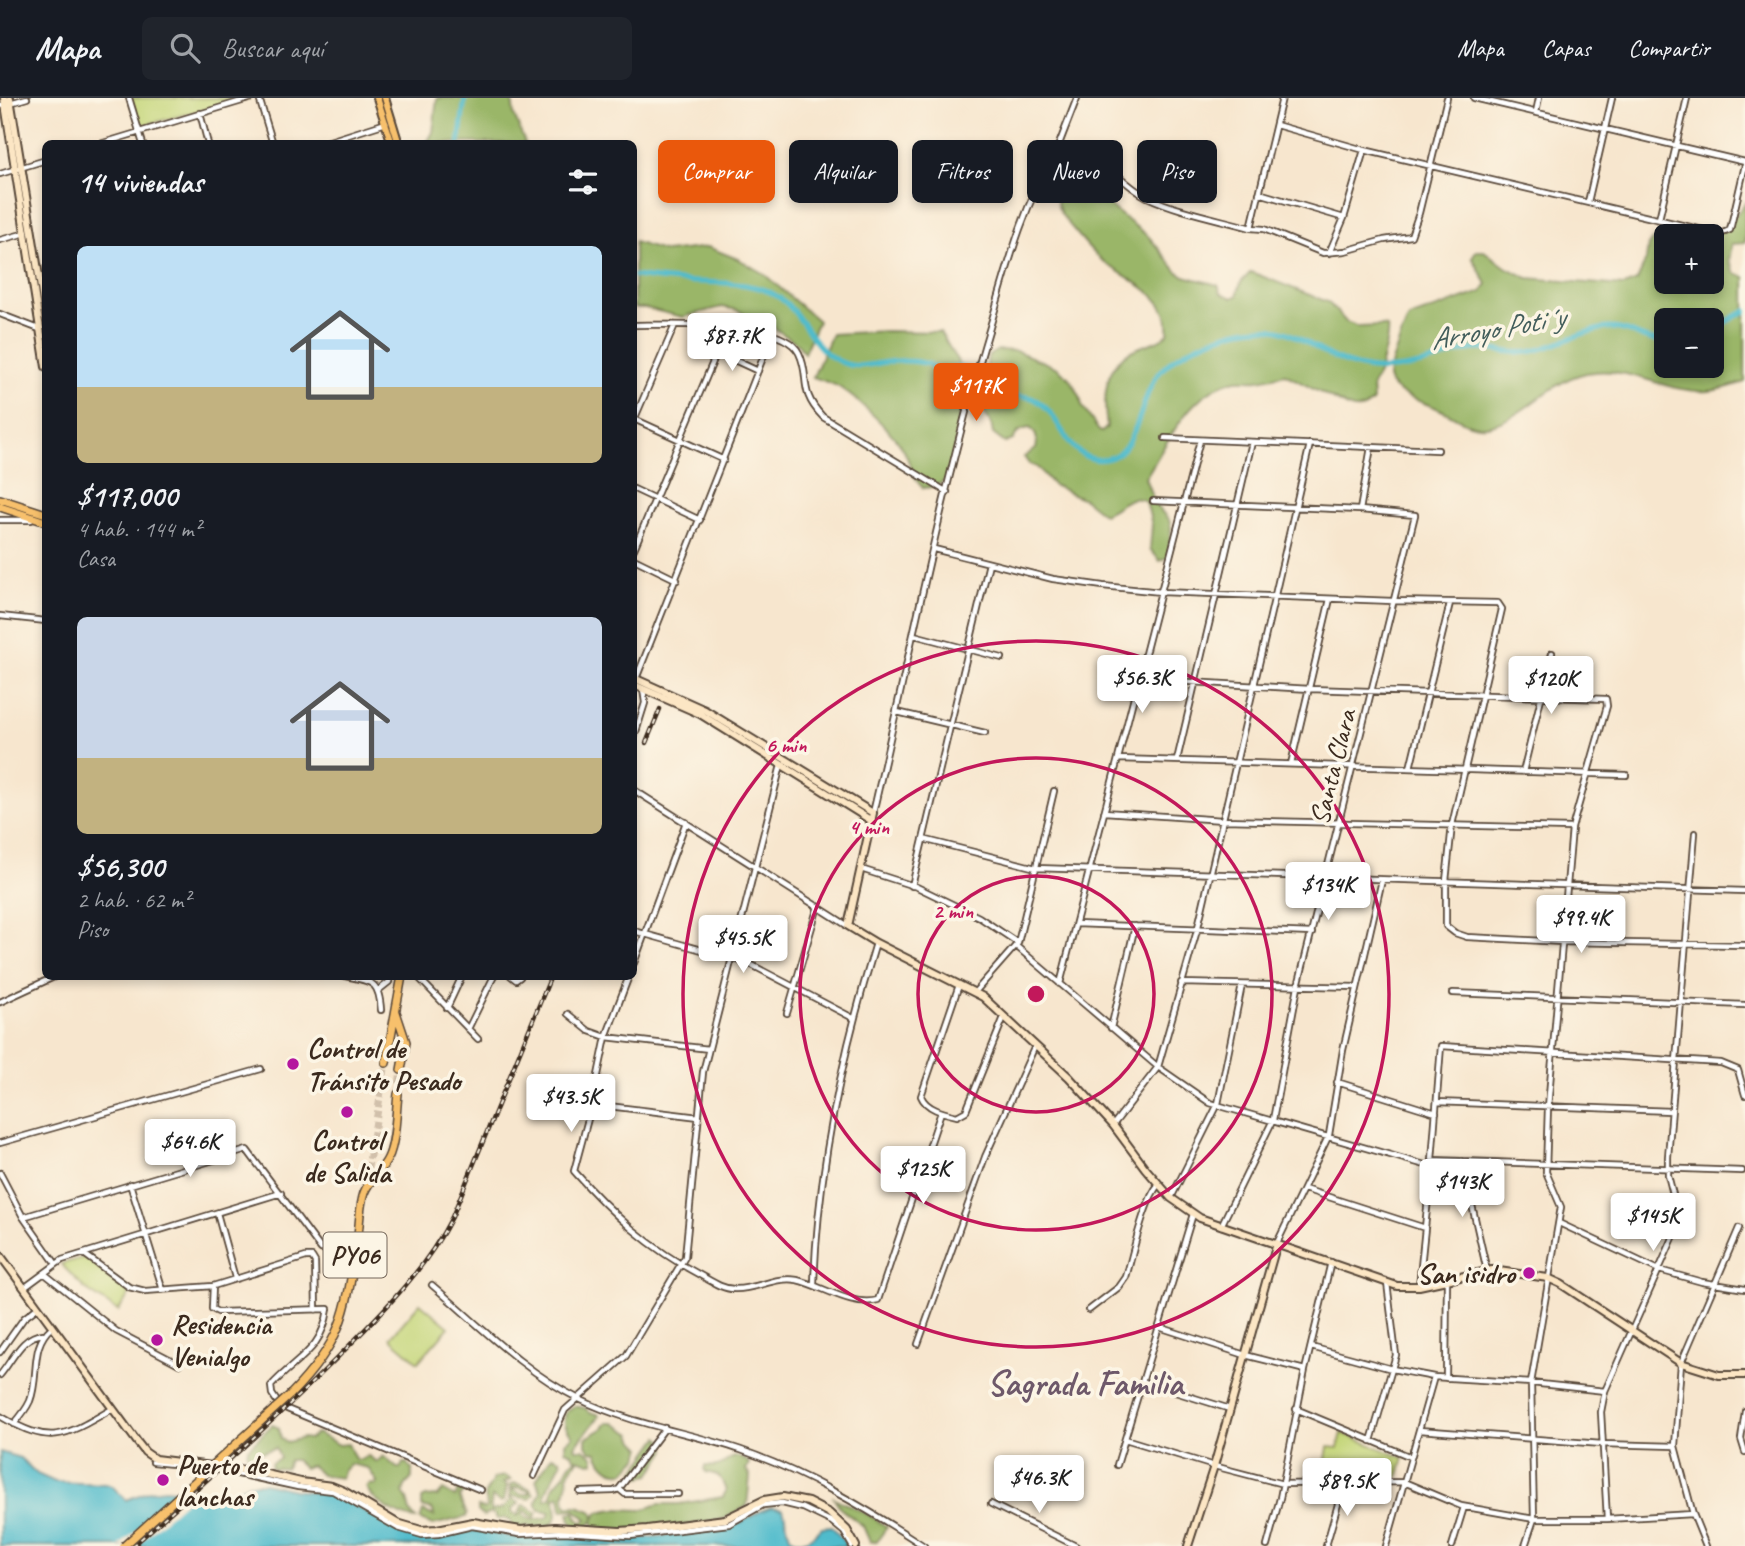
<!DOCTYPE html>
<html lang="es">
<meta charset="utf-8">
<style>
body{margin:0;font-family:Caveat,sans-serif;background:#20242c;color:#f1f3f6;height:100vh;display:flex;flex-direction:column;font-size:26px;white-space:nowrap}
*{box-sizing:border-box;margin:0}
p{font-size:23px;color:#9ea1a6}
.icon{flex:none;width:38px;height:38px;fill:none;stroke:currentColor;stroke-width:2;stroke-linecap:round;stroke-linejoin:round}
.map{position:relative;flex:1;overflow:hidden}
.details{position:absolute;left:42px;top:42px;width:595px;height:840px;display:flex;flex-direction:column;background:#171b24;border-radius:10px;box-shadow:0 4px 10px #0003}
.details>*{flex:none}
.banner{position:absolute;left:658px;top:42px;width:665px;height:63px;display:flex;gap:14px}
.fabs{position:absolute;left:1654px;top:126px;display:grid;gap:14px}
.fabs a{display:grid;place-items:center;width:70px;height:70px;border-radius:10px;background:#171b24;box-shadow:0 4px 10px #0003;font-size:35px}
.price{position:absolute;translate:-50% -60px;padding:0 16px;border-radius:7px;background:#fff;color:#222;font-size:23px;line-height:46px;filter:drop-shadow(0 2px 4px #0008)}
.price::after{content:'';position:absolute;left:50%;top:42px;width:21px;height:16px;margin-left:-10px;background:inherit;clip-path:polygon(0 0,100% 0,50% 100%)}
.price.current{background:#ea580c;color:#fff}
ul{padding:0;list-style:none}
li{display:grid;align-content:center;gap:14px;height:371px;padding:0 35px}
li span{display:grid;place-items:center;height:217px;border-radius:10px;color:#555}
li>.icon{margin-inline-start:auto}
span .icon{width:126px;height:126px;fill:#fffc;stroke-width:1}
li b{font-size:30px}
h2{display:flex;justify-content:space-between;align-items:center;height:84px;padding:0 35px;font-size:30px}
.chip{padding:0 24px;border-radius:10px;background:#171b24;box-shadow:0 4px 10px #0003;font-size:24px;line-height:63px}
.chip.current{background:#ea580c;color:#fff}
header{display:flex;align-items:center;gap:42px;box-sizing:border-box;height:98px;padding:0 35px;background:#171b24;border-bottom:2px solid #363941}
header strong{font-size:33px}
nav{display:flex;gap:38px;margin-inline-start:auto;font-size:24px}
.search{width:490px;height:63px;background:#20242c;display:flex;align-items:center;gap:18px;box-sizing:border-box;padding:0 24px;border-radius:10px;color:#9ea1a6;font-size:26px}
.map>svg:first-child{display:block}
</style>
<header>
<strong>Mapa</strong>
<div class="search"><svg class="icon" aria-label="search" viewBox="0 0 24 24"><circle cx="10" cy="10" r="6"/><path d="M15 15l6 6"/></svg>Buscar aquí</div>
<nav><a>Mapa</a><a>Capas</a><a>Compartir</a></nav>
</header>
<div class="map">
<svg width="1745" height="1448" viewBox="0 0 1745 1448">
<rect width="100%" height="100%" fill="#fcf5e5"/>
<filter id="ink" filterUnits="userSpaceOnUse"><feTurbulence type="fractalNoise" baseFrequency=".0143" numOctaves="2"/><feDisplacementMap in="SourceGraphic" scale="14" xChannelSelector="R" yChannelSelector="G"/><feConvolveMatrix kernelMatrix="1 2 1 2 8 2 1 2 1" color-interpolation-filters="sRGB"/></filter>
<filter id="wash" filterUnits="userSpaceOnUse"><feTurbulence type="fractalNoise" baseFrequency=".00686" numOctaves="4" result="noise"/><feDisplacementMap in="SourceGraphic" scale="28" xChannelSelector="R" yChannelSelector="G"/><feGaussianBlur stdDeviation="1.57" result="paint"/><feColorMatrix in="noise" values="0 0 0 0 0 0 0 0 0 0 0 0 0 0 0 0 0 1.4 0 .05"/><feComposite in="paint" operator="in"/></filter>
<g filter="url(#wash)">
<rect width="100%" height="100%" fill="#f7e6ce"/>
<path fill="#c3d577" stroke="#7f804a" stroke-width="2" d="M131,0H250L140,28Z
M86,1159L131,1194L118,1213L85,1191L61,1166Z
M420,1205L449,1229L418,1264L390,1240Z
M1342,1335L1404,1360L1398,1379L1323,1380L1328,1349L1338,1350Z"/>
<path fill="#9ab668" stroke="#6a7043" stroke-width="2" fill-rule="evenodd" d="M437,0H512L514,17L525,45H427L433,34Z
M1083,70C1098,78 1098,94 1107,106L1149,139L1177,173L1184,178L1218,187L1221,195L1232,200L1237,198L1241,184L1251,174L1328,204L1346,224L1359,229L1383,228L1387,229C1389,238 1379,280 1372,287L1373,303C1365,311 1360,313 1350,310L1285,276C1277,278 1267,281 1258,282C1251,283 1244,281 1236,282C1188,293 1170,342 1145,380L1155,406L1169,422L1171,430L1168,459L1160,463L1150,451L1152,427L1146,403C1128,394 1119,411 1103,416L1084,401L1053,387L1037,369L1029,366L1024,359L1036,351C1038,342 1037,336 1030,330C1020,331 1017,334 1013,342L1005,345L993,336L991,325L983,312L988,258L998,252L1017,253L1058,270L1070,281L1080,298L1082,308L1099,333L1102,334L1107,329C1103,301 1103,267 1133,252C1145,246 1158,245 1168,236C1173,200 1132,183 1108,167C1094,157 1085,145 1074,132C1064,121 1055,111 1057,95L1071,78Z
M1745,105V145L1732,146L1729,162L1735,175L1745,179V284C1733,288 1721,292 1709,293C1670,296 1634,270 1594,274C1554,277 1528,318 1491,327C1484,329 1476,328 1470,326C1459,323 1451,316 1441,312C1428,305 1391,297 1388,280C1387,275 1405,226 1409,220L1482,194L1487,186L1472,159L1476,153H1484L1507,170L1528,180L1624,188L1637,183L1646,162L1648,147L1653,142L1684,134L1713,138L1726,130ZM1666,138H1712V184H1666ZM1666,222H1712V268H1666Z
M634,144L666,154L708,149L740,162L764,176L818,223L804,255L797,245L766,225L752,221L738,212L722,209L683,219L645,210H634Z
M886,233L940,234L957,262L963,278L964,294L950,376C945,386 934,389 923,390C912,380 910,363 903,351C891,332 857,301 839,289C831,285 821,282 813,279L832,236Z
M574,1308L585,1310L590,1315L598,1316L599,1319L575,1348L576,1351H583L594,1359V1364L590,1365L574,1360L572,1355L565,1352V1345L573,1338C565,1329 563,1327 566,1314Z
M607,1325H614L632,1336L635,1343L642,1350L638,1360L625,1374C611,1376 601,1367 597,1354L590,1353L586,1347V1340L602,1331Z
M272,1327L279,1330L281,1341L287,1344L303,1340L309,1341L317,1335L339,1347L348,1346L355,1361L359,1362L368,1358L377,1364L383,1358L397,1370H400L404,1365H407L412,1371V1380L405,1388L403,1395L407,1401L410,1414L416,1421C400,1420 372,1404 366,1389L370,1386L376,1387L377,1384L368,1370L350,1366L343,1373L341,1380L321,1377L311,1367L304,1370L295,1362H289L286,1370L272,1371L271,1365L280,1360L276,1350L261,1354L252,1362L247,1356L248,1350Z
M659,1339L664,1343L666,1352L650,1377L639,1379L634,1374Z
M552,1358L560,1361L561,1365L546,1394V1401L552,1399C551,1386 559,1384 565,1375C568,1369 568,1366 575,1362L577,1363L567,1378C570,1390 560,1399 567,1408H578L593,1414L594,1421L599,1414L614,1411L641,1412L659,1406H679L723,1399L726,1393C720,1378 722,1378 706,1374L704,1371L705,1368C709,1368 713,1369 717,1368C728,1366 734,1350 749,1365L746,1372L750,1378L747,1408L723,1421L631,1436L597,1434L593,1423L588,1428L572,1427L569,1415L575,1414L578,1421L582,1425L587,1421L574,1411L562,1412L560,1398L555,1400L557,1418L553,1426L531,1430L528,1427L519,1431L511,1429V1423L505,1420L498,1421L492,1415L483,1418L478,1413V1409L484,1411L487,1409L485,1396L494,1380L505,1378L511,1382L503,1385L507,1388L504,1403L500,1404L492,1399L490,1412C498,1413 505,1410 510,1403L509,1397L513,1391L521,1396H530V1393C522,1391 518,1388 510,1391V1387L515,1385L529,1390L534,1397L530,1401L511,1398L512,1401L519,1405L512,1411V1414L518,1418L522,1408L525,1407L537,1415L534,1420L524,1412L523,1416C530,1425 539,1421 548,1419L550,1414L540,1412L536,1405L541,1393L536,1382Z
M460,1386L467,1390L459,1399L467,1416L466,1419L433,1427L420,1422L423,1413L434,1418L433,1412L422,1409V1401L426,1399L438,1398L443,1392L455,1399L458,1393L454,1388Z
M834,1400L869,1417L887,1429L877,1443L870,1444L863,1428L841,1411Z"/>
<path fill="#50bbcc" stroke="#467275" stroke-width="2" d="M0,1354L20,1360L37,1376L55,1384L106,1386L112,1388L126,1402L150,1393L165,1391L187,1393L202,1401L214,1402L249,1385H264L294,1392L329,1396L345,1402L398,1433L427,1440L475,1432L522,1440L557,1437L626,1442L722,1431L740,1425L761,1413L771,1409L783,1411L790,1439C804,1447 812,1440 822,1429L832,1428L847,1448H0Z"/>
<path fill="#f7e6ce" d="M185,1390L196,1393L136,1448H119Z"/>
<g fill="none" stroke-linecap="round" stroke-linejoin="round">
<path stroke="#50bbcc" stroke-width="5" d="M459,46L465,0
M634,178C649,180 665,182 681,183C712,186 753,181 780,200C806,219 812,255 846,266C864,272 886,261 905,263C912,263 921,264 928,266C932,268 935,271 939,272C946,274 954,268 962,269C982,273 997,289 1015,297C1020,299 1027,298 1032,300C1061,312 1063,356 1094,361C1140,368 1137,299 1160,274C1177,254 1209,241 1233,234C1296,217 1307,257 1360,269C1386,275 1412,270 1436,262C1449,258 1462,252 1476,251C1494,250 1511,257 1529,254C1557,249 1581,232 1609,230C1629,229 1645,245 1666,243
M1712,232L1745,213"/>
</g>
</g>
<g filter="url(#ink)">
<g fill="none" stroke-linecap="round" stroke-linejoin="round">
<path stroke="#d1c0ab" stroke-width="7" stroke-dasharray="7 3.5" stroke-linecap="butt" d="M398,996L401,972
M364,1092L386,965"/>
<defs>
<path id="street" d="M129,0L143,46
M259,0L273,46
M1474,0L1745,64
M0,8L27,0
M1536,14L1539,0
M200,15L208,46
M1276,27L1364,52L1720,136L1730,132L1745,67
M100,46L252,0
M320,46L386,25
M1056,54L1077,0
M0,76L46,62
M1259,95L1344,120
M1588,104L1612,0
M1659,121L1687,0
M1251,130L1282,0
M0,142L26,135
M1329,155L1344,120L1364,52
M0,216L39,231
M634,227C668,227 783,221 799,255C811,280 797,292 823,319L947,394
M717,254L758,273
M634,321L724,362
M634,322L675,227
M1165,340L1438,352
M634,391L700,422
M1153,403L1360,412L1415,417L1298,888L1273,1022L1221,1128
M1360,412L1371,349
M0,422H31
M634,451L728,228
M934,451L1053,481L1103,488L1161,494L1393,503L1498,505L1502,511L1452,727L1446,783V828L1455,835L1467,839L1562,844L1745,847
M634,461L677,482
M0,518L46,523
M914,537L1002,560
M636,581L772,237
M1139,581L1310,591L1606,601L1607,608L1572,730L1548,1009L1546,1074L1561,1109L1531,1285L1534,1421L1525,1448
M897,614L985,635
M634,640L645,605L643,591
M1118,661L1626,677
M1177,662L1252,344
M1291,666L1330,501
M1410,670L1450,505
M1523,674L1552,555
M634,692L848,828
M1104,714L1223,722L1572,730
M873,715C911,553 942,388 990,229C1007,170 1023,108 1055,55C1096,40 1113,82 1147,99C1177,113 1219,121 1251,130L1264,131L1323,155L1345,153L1384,142L1411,138L1419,115L1447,0
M923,741L1036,770L1745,793
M861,771L917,789L979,819L1018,845L1016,848L1158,969L1210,1005L1432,1069
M912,788L989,465
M1076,826L1312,835
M634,833L748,865L853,920
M634,865L686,724
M345,878C372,884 379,882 381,912
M417,878L478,941
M511,878L516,882L520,879
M629,878L606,939L592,1006L574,1073C612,1116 649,1150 700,1177C711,1183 722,1191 734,1191C756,1192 775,1178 797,1182C823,1188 851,1209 878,1202L941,1014
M1181,885L1357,889
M1060,886L1200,342
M959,887L921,998C926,1011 944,1015 957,1018L966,1013L1004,919
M379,892L389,884L390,878
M975,894L1018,845L1054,693
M1453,895L1745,907
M0,904L56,878
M447,910L462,878
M787,915L818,808
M568,916L589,933L606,939L709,951
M1111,930L1135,828
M468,931L494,878
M1337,984L1436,1015
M1437,1004L1671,1013
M592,1006L699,1019
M1113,1027L1158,969L1198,829L1310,346
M0,1045L261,971
M1432,1062L1742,1073
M1462,1063L1487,1173
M0,1075L23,1119L56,1166
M130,1086L163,1192
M1304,1091L1425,1130
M1171,1100L1218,1006L1242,887
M217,1115L235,1180
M23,1119L247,1052L321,1151
M1559,1125L1659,1172L1702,1184L1745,1191
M1277,1145L1329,1037L1343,952L1382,782
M84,1156L129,1189L145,1193L213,1188L306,1159H312L315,1164L316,1212
M45,1176L116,1233L179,1266
M814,1186C818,1071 842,955 876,845
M432,1187C479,1227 523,1273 579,1301C630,1326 688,1334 741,1352C807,1375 866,1410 924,1448
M213,1188L212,1211L218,1214L328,1211C322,1254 296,1260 271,1288L272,1296L278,1305
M1419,1188L1432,1062L1441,948L1721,965L1738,972L1745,997
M24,1190L62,1162L281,1095
M1089,1212L1119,1189L1126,1179C1133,1156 1144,1102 1159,1086
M1159,1229L1245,1257L1305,1272
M918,1246L985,1059L1035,948
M1311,1249L1392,1271L1434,1279L1531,1285L1605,1293
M0,1254L24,1220L37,1210
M0,1277C13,1262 21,1238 43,1236
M1446,1280L1447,1181
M1143,1284L1230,1311
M287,1311L481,1392
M1296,1311L1411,1359
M1745,1313L1741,1341L1745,1354
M0,1318C51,1348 64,1339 112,1311
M14,1326C20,1319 26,1312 30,1303C40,1277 29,1248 52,1229
M1419,1332L1602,1346L1675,1348
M1125,1341L1214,1368L1283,1386L1404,1384L1461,1408L1534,1421H1607L1693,1416
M1371,1343L1396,1257L1387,1185
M153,1364L173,1366
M1117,1367L1193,1116
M219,1372L298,1389L333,1393L398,1430L422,1437L438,1436L472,1428L519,1436L564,1434L630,1438L729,1426L763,1407L782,1405L803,1410L832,1424L844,1434L852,1448
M534,1378L565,1312L626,1258L685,1159L703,974L781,667
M619,1391L625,1396H678
M580,1394L614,1393L619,1391L665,1330
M991,1406L1076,1448
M1607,1421L1601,1314L1605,1293L1680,1124L1668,1077V1059L1695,735
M1267,1448L1280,1400L1305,1272L1331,1164
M1326,1448L1344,1385
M1386,1448L1434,1279
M1452,1448L1464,1409
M1706,1448L1693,1416L1675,1348L1681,1265L1739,1130"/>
<path id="secondary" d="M4,0L46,269
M10,0L46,221
M634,580L705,612L873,715L848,828L876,845L983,899L1069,979L1113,1027L1145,1070L1171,1100L1200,1120L1397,1188H1419L1492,1172L1548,1180L1561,1186L1681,1265L1719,1277H1745
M634,587L700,616L872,723
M0,1157L138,1345L145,1354L155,1361L253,1373L301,1384L332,1388L344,1393L397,1425L421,1432L437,1431L473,1424L521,1432L555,1429L620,1433L647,1431L725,1421L764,1402L783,1399L808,1404L829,1415L847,1432L856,1448
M1188,1448L1214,1368L1277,1145"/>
<path id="primary" d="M377,0L392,46
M385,0L399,46"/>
<path id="highway" d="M0,401L46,416
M0,409L46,424
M396,914L406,944L401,972
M386,965L402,878
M290,1297C343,1243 346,1215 357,1143C360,1128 359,1109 364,1095C369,1081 382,1073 388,1060C396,1044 396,1013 398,996"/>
</defs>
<use href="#street" stroke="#574638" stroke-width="8"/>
<use href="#secondary" stroke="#574638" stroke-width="10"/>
<use href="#primary" stroke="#574638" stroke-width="10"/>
<use href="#highway" stroke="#574638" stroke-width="10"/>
<use href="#street" stroke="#fff" stroke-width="4.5"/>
<use href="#secondary" stroke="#fce6c4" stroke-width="6"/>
<use href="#primary" stroke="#f7c06c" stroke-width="6"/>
<use href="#highway" stroke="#f7c06c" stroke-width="7"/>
<defs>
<path id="rail" d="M646,645L660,611
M133,1448C202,1386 272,1325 338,1259C381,1215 424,1174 452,1119L551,878"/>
</defs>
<use href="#rail" stroke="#3b2a1e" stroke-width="4.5"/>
<use href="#rail" stroke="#fcf5e5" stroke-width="2" stroke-dasharray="5" stroke-linecap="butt"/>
<defs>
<path id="highway-bridge" d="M124,1448L290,1297"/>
</defs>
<use href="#highway-bridge" stroke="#574638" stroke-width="10" stroke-linecap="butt"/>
<use href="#highway-bridge" stroke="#f7c06c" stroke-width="7"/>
</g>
</g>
<g fill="none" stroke="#c2185b" stroke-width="3.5">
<circle cx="1036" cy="896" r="118"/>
<circle cx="1036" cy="896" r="236"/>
<circle cx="1036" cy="896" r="353"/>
</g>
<g fill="#b5179e" stroke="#fcf5e5" stroke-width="2.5">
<circle cx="293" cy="966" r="7"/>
<circle cx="347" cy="1014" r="7"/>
<circle cx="1529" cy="1175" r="7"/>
<circle cx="157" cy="1242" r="7"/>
<circle cx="163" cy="1382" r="7"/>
</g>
<g text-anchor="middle" stroke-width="7" stroke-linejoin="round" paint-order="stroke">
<rect fill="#fcf5e5" stroke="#75675a" stroke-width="2" x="323.5" y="1134.5" width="63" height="45" rx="5"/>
<g font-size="26" font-weight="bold" fill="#3b2a1e">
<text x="355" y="1166">PY06</text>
</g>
<g font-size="28" fill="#3b2a1e" stroke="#fcf5e5">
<text transform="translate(1332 669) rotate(-76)" y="10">Santa Clara</text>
</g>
<g font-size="28" font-weight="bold" fill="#3b2a1e" stroke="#fcf5e5" text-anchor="start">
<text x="307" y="960">Control de<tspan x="307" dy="32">Tránsito Pesado</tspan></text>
<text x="347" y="1052" text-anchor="middle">Control<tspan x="347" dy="32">de Salida</tspan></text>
<text x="1515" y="1185" text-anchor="end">San isidro</text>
<text x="171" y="1236">Residencia<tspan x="171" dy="32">Venialgo</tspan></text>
<text x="177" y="1376">Puerto de<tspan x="177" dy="32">lanchas</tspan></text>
</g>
<g font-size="30" font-style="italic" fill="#425d5b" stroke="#fcf5e5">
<text transform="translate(1497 230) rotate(-10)" y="10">Arroyo Poti´y</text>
</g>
<g font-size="35" font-weight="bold" fill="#6e596a" stroke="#fcf5e5">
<text x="1085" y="1297">Sagrada Familia</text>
</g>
</g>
<circle cx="1036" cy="896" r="10" fill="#c2185b" stroke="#fcf5e5" stroke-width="3.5"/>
<g font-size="21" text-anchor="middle" font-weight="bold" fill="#c2185b" stroke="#fcf5e5" stroke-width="7" stroke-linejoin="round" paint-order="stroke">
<text x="786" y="654">6 min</text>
<text x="869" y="736">4 min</text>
<text x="953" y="820">2 min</text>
</g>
</svg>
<div class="fabs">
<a>+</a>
<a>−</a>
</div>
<b class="price" style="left:732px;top:275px">$87.7K</b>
<b class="price current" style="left:976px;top:325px">$117K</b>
<b class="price" style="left:1142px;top:617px">$56.3K</b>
<b class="price" style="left:1551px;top:618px">$120K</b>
<b class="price" style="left:1328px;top:824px">$134K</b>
<b class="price" style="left:1581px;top:857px">$99.4K</b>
<b class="price" style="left:743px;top:877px">$45.5K</b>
<b class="price" style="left:571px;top:1036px">$43.5K</b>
<b class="price" style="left:190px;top:1081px">$64.6K</b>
<b class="price" style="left:923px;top:1108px">$125K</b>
<b class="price" style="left:1462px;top:1121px">$143K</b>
<b class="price" style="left:1653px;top:1155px">$145K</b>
<b class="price" style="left:1039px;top:1417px">$46.3K</b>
<b class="price" style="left:1347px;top:1420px">$89.5K</b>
<div class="banner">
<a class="chip current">Comprar</a>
<a class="chip">Alquilar</a>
<a class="chip">Filtros</a>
<a class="chip">Nuevo</a>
<a class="chip">Piso</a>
</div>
<section class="details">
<h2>14 viviendas<svg class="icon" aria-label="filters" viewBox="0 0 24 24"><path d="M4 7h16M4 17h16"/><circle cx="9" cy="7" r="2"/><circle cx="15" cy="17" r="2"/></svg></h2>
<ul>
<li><span style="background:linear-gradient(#bfe0f5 65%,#c2b280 0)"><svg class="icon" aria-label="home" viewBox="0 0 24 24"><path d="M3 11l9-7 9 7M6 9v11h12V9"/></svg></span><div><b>$117,000</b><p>4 hab. · 144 m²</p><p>Casa</p></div></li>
<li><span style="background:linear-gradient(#c9d6e8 65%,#c2b280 0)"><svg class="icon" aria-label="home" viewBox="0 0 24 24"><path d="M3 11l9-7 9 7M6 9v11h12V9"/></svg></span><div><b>$56,300</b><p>2 hab. · 62 m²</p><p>Piso</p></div></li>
</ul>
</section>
</div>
